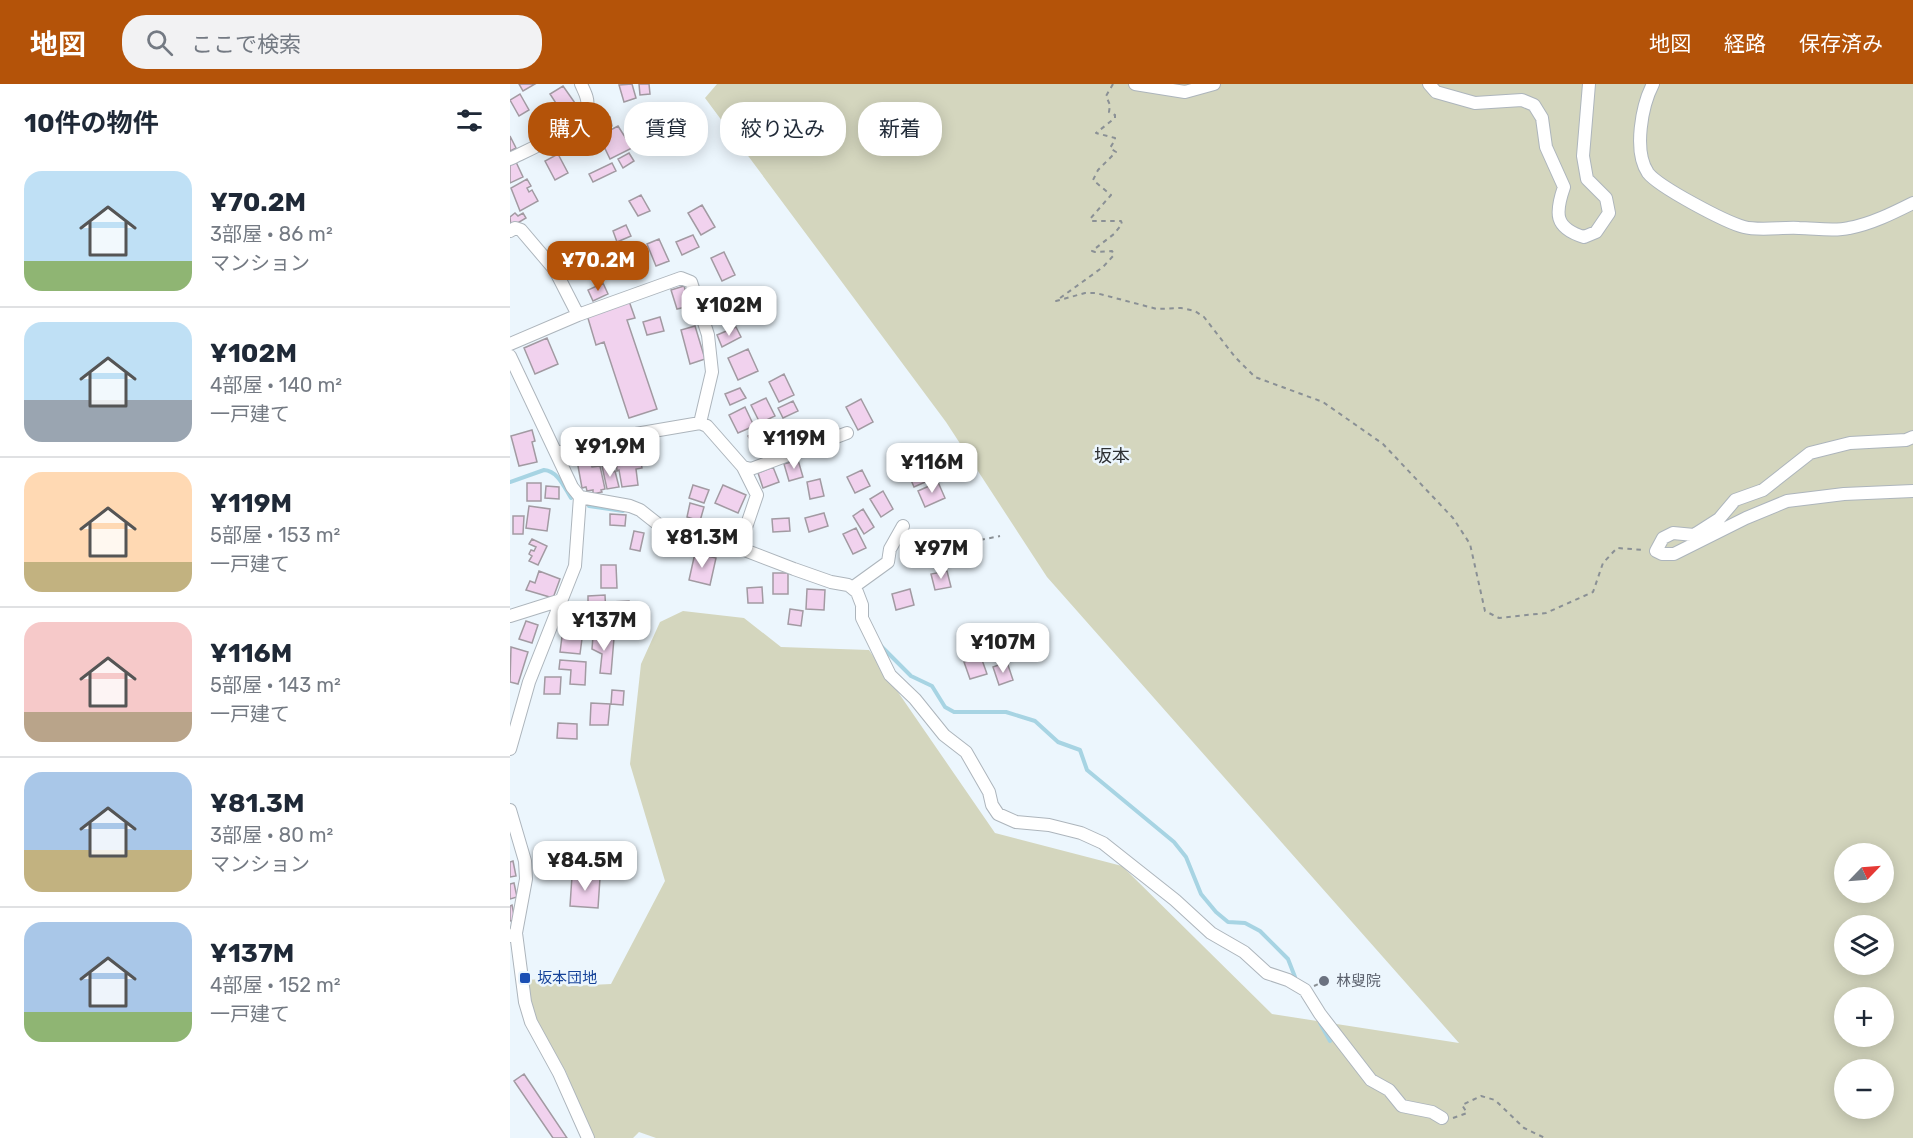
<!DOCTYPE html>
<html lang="ja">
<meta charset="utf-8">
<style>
body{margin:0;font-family:Rubik,"Noto Sans JP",sans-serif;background:#f2f2f3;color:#1f2937;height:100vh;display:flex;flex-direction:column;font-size:22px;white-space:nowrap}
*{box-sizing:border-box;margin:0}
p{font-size:20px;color:#747a83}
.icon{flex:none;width:33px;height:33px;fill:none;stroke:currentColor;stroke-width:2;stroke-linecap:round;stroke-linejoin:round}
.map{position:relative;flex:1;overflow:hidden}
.details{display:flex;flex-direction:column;background:#fff;width:510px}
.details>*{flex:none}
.banner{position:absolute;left:18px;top:18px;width:570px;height:54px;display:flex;gap:12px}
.needle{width:39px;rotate:65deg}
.fabs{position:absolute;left:1324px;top:759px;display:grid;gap:12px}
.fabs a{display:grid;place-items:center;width:60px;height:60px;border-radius:50%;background:#fff;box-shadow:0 3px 15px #0003;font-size:30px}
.price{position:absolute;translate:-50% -51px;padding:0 14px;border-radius:12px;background:#fff;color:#222;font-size:20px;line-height:39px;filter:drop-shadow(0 2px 3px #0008)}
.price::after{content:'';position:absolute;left:50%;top:36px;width:18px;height:14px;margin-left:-9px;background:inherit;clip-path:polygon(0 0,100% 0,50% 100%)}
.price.active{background:#b45309;color:#fff}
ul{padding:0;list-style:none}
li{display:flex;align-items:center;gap:18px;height:150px;padding:0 24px}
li+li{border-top:2px solid #e0e1e3}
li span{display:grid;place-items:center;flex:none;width:168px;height:120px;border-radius:18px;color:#555}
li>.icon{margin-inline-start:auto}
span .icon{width:72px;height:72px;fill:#fffc;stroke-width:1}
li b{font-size:26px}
h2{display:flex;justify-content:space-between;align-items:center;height:72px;padding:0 24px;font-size:26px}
.chip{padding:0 21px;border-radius:24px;background:#fff;box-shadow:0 3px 15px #0003;font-size:21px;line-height:54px}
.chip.active{background:#b45309;color:#fff}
header{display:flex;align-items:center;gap:36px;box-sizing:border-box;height:84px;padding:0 30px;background:#b45309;color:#fff}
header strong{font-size:28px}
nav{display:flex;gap:33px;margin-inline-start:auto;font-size:21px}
.search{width:420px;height:54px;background:#f2f2f3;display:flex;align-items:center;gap:15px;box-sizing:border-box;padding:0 21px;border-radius:24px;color:#747a83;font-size:22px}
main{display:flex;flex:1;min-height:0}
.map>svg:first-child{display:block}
</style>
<header>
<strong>地図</strong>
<div class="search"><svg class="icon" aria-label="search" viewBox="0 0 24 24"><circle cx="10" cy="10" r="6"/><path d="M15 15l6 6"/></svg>ここで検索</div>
<nav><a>地図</a><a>経路</a><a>保存済み</a></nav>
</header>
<main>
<section class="details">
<h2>10件の物件<svg class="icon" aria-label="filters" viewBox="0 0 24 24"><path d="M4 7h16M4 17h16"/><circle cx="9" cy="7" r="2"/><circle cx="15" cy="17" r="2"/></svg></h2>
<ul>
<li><span style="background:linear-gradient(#bfe0f5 75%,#8fb573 0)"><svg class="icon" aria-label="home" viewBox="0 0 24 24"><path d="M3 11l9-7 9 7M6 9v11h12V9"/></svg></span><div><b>¥70.2M</b><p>3部屋 · 86 m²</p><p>マンション</p></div></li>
<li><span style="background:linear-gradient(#bfe0f5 65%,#9aa5b1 0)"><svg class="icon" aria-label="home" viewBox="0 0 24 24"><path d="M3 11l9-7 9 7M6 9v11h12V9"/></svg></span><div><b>¥102M</b><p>4部屋 · 140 m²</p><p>一戸建て</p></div></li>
<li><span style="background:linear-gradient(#ffd9b3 75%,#c2b280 0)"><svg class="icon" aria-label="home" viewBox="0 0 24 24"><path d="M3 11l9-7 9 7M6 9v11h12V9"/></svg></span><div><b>¥119M</b><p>5部屋 · 153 m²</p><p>一戸建て</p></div></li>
<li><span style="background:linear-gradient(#f6c9c9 75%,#b9a48a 0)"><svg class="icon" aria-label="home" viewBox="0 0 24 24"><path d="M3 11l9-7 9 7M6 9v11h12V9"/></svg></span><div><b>¥116M</b><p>5部屋 · 143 m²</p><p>一戸建て</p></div></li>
<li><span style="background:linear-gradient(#a9c7e8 65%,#c2b280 0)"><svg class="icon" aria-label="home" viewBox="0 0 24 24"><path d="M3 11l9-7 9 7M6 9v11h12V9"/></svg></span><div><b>¥81.3M</b><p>3部屋 · 80 m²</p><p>マンション</p></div></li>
<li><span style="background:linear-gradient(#a9c7e8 75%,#8fb573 0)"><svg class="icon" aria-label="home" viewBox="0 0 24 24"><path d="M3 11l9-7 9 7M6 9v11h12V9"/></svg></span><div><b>¥137M</b><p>4部屋 · 152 m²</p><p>一戸建て</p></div></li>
</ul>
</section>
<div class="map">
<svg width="1403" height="1054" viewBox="0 0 1403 1054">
<rect width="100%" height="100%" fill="#ecf6fd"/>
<path fill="#d4d6be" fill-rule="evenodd" d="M207,0H1403V1054H146L129,1048L123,1054H82L56,988L27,937L15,896L32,895L61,902L101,900L155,797L120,680L131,580L150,538L173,527L234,534L271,563L359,566L485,749L612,782L762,930L949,959L537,493L436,338L195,14ZM1335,770H1374V808H1335ZM1335,842H1374V880H1335ZM1335,914H1374V952H1335ZM1335,986H1374V1024H1335Z"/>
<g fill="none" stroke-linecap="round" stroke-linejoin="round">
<path stroke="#a7d4e3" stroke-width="4" d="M0,398L34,386C48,387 54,403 61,414
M79,422L113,427
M369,560L401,592L422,602L435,623L444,628H496L525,637L548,658L570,666L577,686L664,758L676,773L691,810L706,828L718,838L735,839L750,847L778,875L785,893L783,896
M810,939L820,957"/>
</g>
<path fill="#f1d2ee" stroke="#a29aa2" stroke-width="1.5" d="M9,0H25L13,7Z
M122,0L126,14L114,18L109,1Z
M129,0H139L140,10L130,11Z
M53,2L65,19L51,27L40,10Z
M10,10L19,26L9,32L0,16Z
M100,33L102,42L86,45L85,35Z
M108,42L122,64L100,75L89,52Z
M0,52L6,64L0,67Z
M119,69L124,77L113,84L108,75Z
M48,70L58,89L45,96L35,77Z
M6,78L13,93L0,99V81Z
M102,79L106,87L83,98L79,90Z
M17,95L21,102L17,104L19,108L22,106L28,117L10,127L1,104Z
M131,111L140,127L128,132L119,117Z
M192,121L205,143L191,151L178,129Z
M5,129L8,132L13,129L16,134L1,143L0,133Z
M116,141L121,152L107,158L103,147Z
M183,151L189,163L172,171L166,158Z
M149,155L159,177L146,182L137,160Z
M64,158L70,169L55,178L49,167Z
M214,168L225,191L212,197L201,174Z
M107,171L114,191L101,195L94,175Z
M68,178L73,188L61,194L56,184Z
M93,199L98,210L83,217L78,206Z
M174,202L180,222L167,225L161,206Z
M242,213L250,234L233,240L225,219Z
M119,217L125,234L117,236L147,325L119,334L94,258L86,261L77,231Z
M150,233L154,247L137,251L133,238Z
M185,242L195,275L180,280L171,246Z
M226,243L231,253L212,263L207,251Z
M37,254L48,280L25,290L14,264Z
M238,265L248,287L228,296L218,274Z
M274,290L284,311L269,318L259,298Z
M230,304L236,314L220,321L215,310Z
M256,314L265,332L250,339L241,321Z
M351,315L363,338L348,346L336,323Z
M283,317L288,327L273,334L268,324Z
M235,323L244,342L228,349L219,331Z
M253,344L261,359L247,367L238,352Z
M22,346L25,357L22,358L27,378L9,382L1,352Z
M132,355L135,372L130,373L132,384L126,385L128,401L112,403L109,386L107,387L105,362Z
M78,368L82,383L90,382L95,405L91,406L92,408L83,410V406L77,407L76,403L72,404L66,371Z
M413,375L422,395L404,403L395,382Z
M288,376L293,393L279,397L274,380Z
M98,381L100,389L105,387L109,403L97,405L92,382Z
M263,383L269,398L253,404L248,389Z
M352,386L360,402L345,409L337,393Z
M310,395L314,412L300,415L297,398Z
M428,398L435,414L415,423L408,407Z
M17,399H31V417H17Z
M183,401L199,406L194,419L179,414Z
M213,401L236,411L228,429L205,419Z
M36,402L49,403V415L35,414Z
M373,407L383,425L371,433L360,415Z
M180,419L194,423L190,437L177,433Z
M19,422L40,425L37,447L16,444Z
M353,425L364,443L354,450L343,432Z
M314,429L318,442L299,448L295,434Z
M100,430L116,431L115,442L100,441Z
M3,432H14L13,450H3Z
M279,434L280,447L263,448L262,435Z
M346,444L356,464L343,470L333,450Z
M124,447L134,449L130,467L120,465Z
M22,455L37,462L28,481L19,477L22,472L19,470L21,466L24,467L26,463L19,460Z
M444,465L448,480L428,485L424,470Z
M185,469L206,474L200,501L179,496Z
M91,481H106L107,504H91Z
M29,487L50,495L43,514L16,506L20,497L25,499Z
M437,487L441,503L425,506L421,490Z
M263,489H278V510H263Z
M252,503L253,519H238L237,504Z
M297,505L315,506L314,526L296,525Z
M400,505L404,521L386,526L382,510Z
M95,511L96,531L78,532V512Z
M119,517L120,539L102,540L101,518Z
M280,525L293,527L291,542L278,540Z
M16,537L28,541L22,559L9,555Z
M474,542L479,557L465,563L459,548Z
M53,545L73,547L70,570L50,568Z
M497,551L504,568L489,573L482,557Z
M83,552L104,554L101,590L90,589L92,570L82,565Z
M1,563L18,568L8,600L0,598Z
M471,573L477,590L460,595L454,578Z
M50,576L76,578L75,601L60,600L61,586L49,585Z
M497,578L503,596L489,601L483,583Z
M35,593H51L50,610H34Z
M102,606L114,607L113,621L101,620Z
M81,619L100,620L98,641H80Z
M48,639L67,640V655L47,654Z
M3,777L6,792L0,793V778Z
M62,792L90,794L88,824L60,822Z
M4,799L7,813L0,815V800Z
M2,821L5,836L0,837V822Z
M14,990L57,1054H43L4,997Z"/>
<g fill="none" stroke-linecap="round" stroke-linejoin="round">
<defs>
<path id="minor" d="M625,0L675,8L704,0
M919,0L926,8L965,19L1012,16L1024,21L1032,34L1036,63L1054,103C1045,129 1044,144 1074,153L1086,148L1099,129L1096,114L1077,95L1073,72L1079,0
M1143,0C1132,21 1123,67 1138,89C1149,103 1215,138 1234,143C1248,147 1273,143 1289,144C1304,144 1324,148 1339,144C1361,140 1383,129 1403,119
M0,75C20,65 69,45 77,22C79,15 74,7 71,0
M0,147L5,144L11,146L45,186L68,231
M0,260L68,231L171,194L181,198L198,251L202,288L190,339
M0,272L62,403L70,413L120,422L130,426L149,441L170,448L198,452L284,485L321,498L338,501L342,504L347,508L352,521V534L380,591L405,615L434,651L456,668L479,708L482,721L488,730L506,738L539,741L571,749L593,759L665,816L701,849L734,868L757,889L778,896L795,906L810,930L861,996L879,1006L892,1022L922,1028L932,1034
M1403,353L1396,356L1340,359L1300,369L1253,406L1225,416L1209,435L1184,451L1163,449L1153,454L1146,467L1152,470H1164L1236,434L1277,417L1334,410L1403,407
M47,369L114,352L190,339L197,342L233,383L241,385L337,349
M229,464L247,411L233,383
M342,504L378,478L380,465L393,442
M0,532L51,516
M0,665L19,598L65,482L70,413
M0,726L15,777L16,795L6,849L1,852
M6,849L15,918L21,938L49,989L78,1054"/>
</defs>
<use href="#minor" stroke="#adb5bc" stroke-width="14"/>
<path stroke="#8a9095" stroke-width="2" stroke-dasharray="4.5 4.5" stroke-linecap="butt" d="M603,0L596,12L600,21L599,28L605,31V34L586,49L605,54V56L600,64L606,68L588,86L583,96L601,111L580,135L582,137H611L612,140L604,150L582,167L585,168L602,167L604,171L593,183L546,217L575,209H586L647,225L671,224L685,227L694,233L725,273L745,293L813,318L873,360L943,434L960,460L975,527L989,534L1036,529L1083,508L1093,479L1107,464L1135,466
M391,472L490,452
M804,902L813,898
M943,1034L957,1029L952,1021L971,1012L985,1016L1014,1044L1035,1054"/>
<use href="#minor" stroke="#fff" stroke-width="12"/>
</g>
<rect fill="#1a4fb4" stroke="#ecf6fd" stroke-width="2" x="9" y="888" width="12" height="12" rx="3"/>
<circle fill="#6b7280" stroke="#ecf6fd" stroke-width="2" cx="814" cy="897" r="6"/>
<g text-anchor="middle" stroke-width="5" stroke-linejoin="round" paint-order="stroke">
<g font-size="15" fill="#164399" stroke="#ecf6fd" text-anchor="start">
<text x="27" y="899">坂本団地</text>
</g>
<g font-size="15" fill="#5b616d" stroke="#ecf6fd" text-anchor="start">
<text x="826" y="902">林叟院</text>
</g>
<g font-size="18" fill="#2e3134" stroke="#ecf6fd">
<text x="602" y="378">坂本</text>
</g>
</g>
</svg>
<div class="fabs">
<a><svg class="needle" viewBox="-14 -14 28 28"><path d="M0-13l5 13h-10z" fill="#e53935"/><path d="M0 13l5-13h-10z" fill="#747a83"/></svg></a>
<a><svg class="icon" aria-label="layers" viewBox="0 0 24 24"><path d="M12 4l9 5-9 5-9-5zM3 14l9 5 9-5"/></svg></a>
<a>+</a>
<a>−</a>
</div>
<b class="price active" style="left:88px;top:208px">¥70.2M</b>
<b class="price" style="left:219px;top:253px">¥102M</b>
<b class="price" style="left:284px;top:386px">¥119M</b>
<b class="price" style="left:100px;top:394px">¥91.9M</b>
<b class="price" style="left:422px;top:410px">¥116M</b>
<b class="price" style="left:192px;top:485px">¥81.3M</b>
<b class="price" style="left:431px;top:496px">¥97M</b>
<b class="price" style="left:94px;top:568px">¥137M</b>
<b class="price" style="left:493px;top:590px">¥107M</b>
<b class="price" style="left:75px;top:808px">¥84.5M</b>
<div class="banner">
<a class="chip active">購入</a>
<a class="chip">賃貸</a>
<a class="chip">絞り込み</a>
<a class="chip">新着</a>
</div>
</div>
</main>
